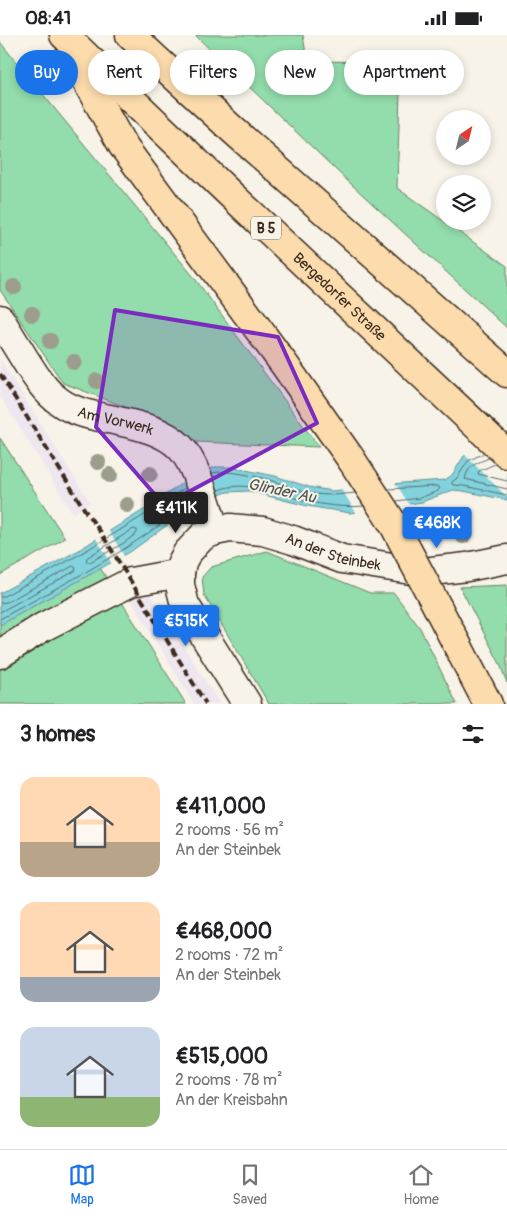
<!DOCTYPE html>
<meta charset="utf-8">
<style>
body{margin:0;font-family:Pangolin,sans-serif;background:#f2f2f2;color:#202124;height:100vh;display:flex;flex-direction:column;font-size:19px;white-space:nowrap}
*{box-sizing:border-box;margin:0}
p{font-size:16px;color:#757577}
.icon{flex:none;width:28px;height:28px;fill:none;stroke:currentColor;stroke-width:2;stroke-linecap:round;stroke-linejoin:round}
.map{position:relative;height:669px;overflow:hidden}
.sheet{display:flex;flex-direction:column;background:#fff;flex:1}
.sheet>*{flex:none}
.hud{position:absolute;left:15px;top:15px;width:478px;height:45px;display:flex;gap:10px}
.needle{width:32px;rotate:35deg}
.controls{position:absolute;left:436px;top:75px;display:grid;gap:10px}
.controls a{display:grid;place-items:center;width:55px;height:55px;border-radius:50%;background:#fff;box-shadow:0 2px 8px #0003;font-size:25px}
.price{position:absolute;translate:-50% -42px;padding:0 11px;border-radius:5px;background:#1a73e8;color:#fff;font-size:16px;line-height:32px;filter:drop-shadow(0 1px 2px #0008)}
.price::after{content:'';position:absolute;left:50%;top:30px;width:15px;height:11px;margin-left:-8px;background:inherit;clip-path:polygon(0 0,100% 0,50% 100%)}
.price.current{background:#222;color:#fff}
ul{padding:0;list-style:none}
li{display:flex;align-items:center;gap:15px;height:125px;padding:0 20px}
li span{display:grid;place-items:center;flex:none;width:140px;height:100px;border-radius:15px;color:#555}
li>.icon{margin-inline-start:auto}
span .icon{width:60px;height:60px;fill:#fffc;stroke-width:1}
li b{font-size:21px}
h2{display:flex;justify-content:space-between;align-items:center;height:60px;padding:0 20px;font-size:21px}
.pill{padding:0 18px;border-radius:22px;background:#fff;box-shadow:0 2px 8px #0003;font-size:18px;line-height:45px}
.pill.current{background:#1a73e8;color:#fff}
.status{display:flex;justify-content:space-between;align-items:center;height:35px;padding:0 25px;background:#fff;direction:ltr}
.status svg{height:14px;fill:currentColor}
.tabs{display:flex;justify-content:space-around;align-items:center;height:70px;border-top:1px solid #e0e0e0;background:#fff;font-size:14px;color:#757577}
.tabs a{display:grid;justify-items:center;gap:2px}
.tabs .current{color:#1a73e8}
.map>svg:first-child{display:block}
</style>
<div class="status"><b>08:41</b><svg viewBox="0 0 49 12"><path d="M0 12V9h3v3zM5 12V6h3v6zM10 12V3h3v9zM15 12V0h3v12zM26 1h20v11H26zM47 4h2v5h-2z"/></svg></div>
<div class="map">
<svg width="507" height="669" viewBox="0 0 507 669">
<rect width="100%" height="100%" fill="#f7f3e8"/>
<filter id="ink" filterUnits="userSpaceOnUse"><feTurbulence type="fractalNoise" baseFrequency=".02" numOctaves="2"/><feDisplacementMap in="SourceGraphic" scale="10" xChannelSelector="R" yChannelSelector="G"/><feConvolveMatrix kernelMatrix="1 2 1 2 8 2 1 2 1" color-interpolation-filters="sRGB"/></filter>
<g filter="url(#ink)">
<path fill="#efe7ef" d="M0,324L90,467L73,479L0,361Z
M148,555L220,669H194L130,563Z"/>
<path fill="#93dcab" stroke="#678364" d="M195,0H303L307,26L401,27L397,153L507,231V293L337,136Z
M0,7L17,28L193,241L319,412L195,407L136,376L63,348L0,255Z
M0,403L65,503L0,540Z
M267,516L370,558H394L420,593L457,669H269L204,560L202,542L211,532Z
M99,531L186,669H0V585Z
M507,550V648L500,629L460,552Z"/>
<path fill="#82d2dd" stroke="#668f91" d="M507,404V465L463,456L453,455L422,467L350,478L307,471L249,456L227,457L193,470L184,478L130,517L0,590V558L77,516L147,473L185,446L208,435L215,432H231L275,441L309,452L332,456L402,448L445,445L452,440L464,421Z"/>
<path fill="#f7f3e8" d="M507,401V462L464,419Z
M394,446L411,472L357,479L340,452Z
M108,494L124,521L112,529L95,502Z"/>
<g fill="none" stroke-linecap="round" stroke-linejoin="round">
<path stroke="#576d6a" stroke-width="1" d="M484,418L468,426L457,443L452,447V449L454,450L464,451L507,460
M489,423C477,428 468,430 465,444L507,454
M495,429L479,436L478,439L507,446
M212,438C226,434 262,442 276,447C287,450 298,456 309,458C327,461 338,460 355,458
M389,454L437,451L440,453L438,456L420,463L396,466
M218,455C246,444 278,459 305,466C324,470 345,473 364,471
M134,494L137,495V498L124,508L90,527H86L87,523Z
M0,562L4,561C66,528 127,493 185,453
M0,568L7,567L73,531L76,533L75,536L0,577
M0,584C65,548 133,515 190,466"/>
<defs>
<g id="minor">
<path id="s1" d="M0,284C8,297 16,310 24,323C34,339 44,356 60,367C75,378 96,381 114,385C136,390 163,395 180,412C197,429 207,472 215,496"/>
<path d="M0,619L43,592L131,547L180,538"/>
<path id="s2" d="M247,669L185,570L180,550V538L182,527L187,518L203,501L215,496L230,493L263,496L293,505L342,524L423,537L467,532L507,524"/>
</g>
<g id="highway">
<path id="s3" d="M64,0L228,157L507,419"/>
<path d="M130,0L234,96L507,338"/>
<path d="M71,19L123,111L284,329L351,424"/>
<path d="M438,573L488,669"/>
</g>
</defs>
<use href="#minor" stroke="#3b2a1e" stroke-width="31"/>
<use href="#highway" stroke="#3b2a1e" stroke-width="31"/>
<use href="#minor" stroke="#f7f3e8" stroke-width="28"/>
<use href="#highway" stroke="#fcdcac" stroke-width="28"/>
<path stroke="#3b2a1e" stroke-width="4" stroke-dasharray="8 4" stroke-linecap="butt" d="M0,339L88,480L100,496L206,669"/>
<defs>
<path id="highway-bridge" d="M351,424L394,490L438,573"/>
</defs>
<use href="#highway-bridge" stroke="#3b2a1e" stroke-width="31" stroke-linecap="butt"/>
<use href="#highway-bridge" stroke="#fcdcac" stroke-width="28"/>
</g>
<g fill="#9c9d8c">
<circle cx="14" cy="252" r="8"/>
<circle cx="32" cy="279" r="8"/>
<circle cx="50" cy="306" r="8"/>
<circle cx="74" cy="327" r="8"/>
<circle cx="97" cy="346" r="8"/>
<circle cx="98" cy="427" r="8"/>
<circle cx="150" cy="439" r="8"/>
<circle cx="110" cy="440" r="8"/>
<circle cx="127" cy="470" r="8"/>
<circle cx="463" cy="501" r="8"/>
</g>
</g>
<path fill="#7b2cbf" fill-opacity="0.2" stroke="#7b2cbf" stroke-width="4" stroke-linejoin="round" d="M115,275L278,302L317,388L164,470L96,392Z"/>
<g text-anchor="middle" stroke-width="4" stroke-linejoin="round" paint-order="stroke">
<rect fill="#f7f3e8" stroke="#73665b" stroke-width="1" x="251" y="181.5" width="30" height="23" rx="4"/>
<g font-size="14" font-weight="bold" fill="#3b2a1e">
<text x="266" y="198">B 5</text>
</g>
<g font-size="15" fill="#3b2a1e" stroke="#f7f3e8">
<text dy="5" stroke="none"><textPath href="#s3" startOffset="380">Bergedorfer Straße</textPath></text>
<text dy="5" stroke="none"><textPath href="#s1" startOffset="162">Am Vorwerk</textPath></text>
<text dy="5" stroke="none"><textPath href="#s2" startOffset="329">An der Steinbek</textPath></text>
</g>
<g font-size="16" font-style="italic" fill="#4d544e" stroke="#f7f3e8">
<text transform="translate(282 455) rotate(12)" y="6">Glinder Au</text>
</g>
</g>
</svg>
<div class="controls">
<a><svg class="needle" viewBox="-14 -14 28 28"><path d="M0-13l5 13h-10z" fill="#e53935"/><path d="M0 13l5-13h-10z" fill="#757577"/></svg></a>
<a><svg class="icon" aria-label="layers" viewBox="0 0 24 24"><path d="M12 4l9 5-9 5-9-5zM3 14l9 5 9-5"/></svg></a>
</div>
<b class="price current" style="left:176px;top:499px">€411K</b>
<b class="price" style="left:437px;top:514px">€468K</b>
<b class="price" style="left:186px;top:612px">€515K</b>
<div class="hud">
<a class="pill current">Buy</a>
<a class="pill">Rent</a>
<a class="pill">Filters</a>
<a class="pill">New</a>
<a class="pill">Apartment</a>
</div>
</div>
<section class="sheet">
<h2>3 homes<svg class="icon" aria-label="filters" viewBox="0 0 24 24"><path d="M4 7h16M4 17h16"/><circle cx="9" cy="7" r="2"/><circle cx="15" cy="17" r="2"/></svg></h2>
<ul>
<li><span style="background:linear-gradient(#ffd9b3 65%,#b9a48a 0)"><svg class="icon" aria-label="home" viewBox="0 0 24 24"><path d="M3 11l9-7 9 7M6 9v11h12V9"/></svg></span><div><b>€411,000</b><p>2 rooms · 56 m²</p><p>An der Steinbek</p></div></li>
<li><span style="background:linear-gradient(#ffd9b3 75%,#9aa5b1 0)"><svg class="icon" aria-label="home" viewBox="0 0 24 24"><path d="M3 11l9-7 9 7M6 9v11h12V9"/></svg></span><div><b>€468,000</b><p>2 rooms · 72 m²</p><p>An der Steinbek</p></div></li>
<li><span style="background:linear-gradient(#c9d6e8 70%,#8fb573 0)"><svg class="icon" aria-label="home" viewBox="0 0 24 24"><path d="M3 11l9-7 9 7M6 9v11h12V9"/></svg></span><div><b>€515,000</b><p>2 rooms · 78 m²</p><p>An der Kreisbahn</p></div></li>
</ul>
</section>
<nav class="tabs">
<a class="current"><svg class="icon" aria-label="map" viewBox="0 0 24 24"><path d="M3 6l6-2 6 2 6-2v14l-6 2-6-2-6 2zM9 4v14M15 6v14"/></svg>Map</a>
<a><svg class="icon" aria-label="saved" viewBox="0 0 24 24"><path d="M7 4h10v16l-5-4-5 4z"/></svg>Saved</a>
<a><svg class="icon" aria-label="home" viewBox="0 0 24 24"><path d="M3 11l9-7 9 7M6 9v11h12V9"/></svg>Home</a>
</nav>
